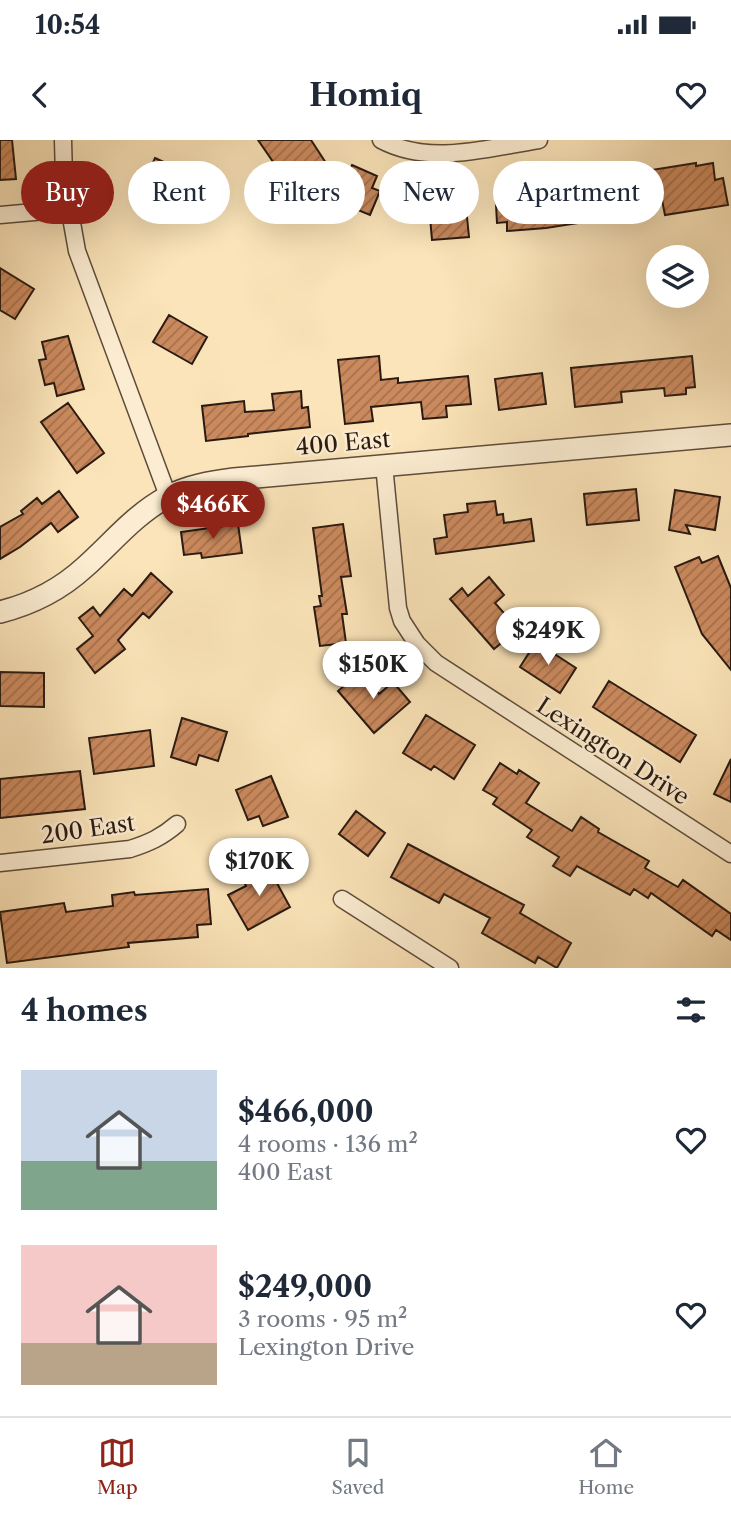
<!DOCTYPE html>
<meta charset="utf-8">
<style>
body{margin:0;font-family:"Libre Caslon Text",serif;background:#f2f2f3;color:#1f2937;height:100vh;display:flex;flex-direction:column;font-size:26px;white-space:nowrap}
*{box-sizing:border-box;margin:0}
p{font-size:23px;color:#747a83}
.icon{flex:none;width:38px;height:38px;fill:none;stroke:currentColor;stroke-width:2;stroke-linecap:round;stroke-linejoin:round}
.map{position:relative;height:828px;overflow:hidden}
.drawer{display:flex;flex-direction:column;background:#fff;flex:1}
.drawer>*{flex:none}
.guide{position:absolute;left:21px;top:21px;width:690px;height:63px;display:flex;gap:14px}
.controls{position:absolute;left:646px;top:105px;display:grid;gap:14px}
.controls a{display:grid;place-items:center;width:63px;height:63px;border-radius:50%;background:#fff;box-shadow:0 7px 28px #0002;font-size:35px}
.price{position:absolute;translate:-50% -60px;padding:0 16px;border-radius:24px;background:#fff;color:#222;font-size:23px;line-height:46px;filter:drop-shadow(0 2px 4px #0008)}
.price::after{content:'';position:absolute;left:50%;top:42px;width:21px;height:16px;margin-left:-10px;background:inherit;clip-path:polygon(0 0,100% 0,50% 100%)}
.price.current{background:#8f2418;color:#fff}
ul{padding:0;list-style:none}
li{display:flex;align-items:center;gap:21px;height:175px;padding:0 21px}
li span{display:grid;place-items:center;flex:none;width:196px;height:140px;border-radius:0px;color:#555}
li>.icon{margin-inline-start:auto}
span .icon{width:84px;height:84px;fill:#fffc;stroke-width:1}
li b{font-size:30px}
h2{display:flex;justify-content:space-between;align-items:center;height:84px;padding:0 21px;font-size:30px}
.chip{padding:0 24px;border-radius:32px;background:#fff;box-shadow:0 7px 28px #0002;font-size:24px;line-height:63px}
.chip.current{background:#8f2418;color:#fff}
.status{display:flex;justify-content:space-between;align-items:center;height:49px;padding:0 35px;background:#fff;direction:ltr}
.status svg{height:19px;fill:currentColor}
header{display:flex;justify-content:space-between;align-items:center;height:91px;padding:0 21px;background:#fff;font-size:32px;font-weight:700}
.tab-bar{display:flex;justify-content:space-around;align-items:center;height:98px;border-top:2px solid #e0e1e3;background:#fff;font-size:19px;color:#747a83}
.tab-bar a{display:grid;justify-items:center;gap:4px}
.tab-bar .current{color:#8f2418}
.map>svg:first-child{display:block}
</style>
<div class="status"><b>10:54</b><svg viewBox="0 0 49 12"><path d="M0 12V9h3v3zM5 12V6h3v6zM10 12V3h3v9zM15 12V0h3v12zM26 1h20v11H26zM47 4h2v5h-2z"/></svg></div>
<header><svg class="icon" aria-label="back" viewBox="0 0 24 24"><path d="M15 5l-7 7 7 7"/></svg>Homiq<svg class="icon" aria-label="heart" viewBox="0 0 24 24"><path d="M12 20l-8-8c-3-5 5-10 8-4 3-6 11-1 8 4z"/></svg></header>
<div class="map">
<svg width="731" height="828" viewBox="0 0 731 828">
<defs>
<pattern id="building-hatch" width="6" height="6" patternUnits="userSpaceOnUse" patternTransform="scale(1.75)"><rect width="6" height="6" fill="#cb8a5e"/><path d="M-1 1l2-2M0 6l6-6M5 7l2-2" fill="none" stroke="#a5704c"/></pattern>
</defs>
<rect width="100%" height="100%" fill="#fbe4b9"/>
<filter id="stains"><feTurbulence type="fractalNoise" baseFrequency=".00286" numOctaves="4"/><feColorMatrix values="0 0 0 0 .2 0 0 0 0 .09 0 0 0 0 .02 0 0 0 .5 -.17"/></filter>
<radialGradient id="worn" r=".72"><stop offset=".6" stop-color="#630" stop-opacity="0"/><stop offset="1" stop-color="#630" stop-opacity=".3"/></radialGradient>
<path fill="url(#building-hatch)" stroke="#2a1a11" stroke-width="2" d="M0,0H12L16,39L0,40Z
M258,0H311L326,23L302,39L299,34L287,42Z
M155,18L203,40L191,67L184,64L180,73L152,60L158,48L144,42Z
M696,23V26L713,23L715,40L723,38L728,65L665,75L661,55L643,58L639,32Z
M352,25L377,36L372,48L380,51L370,75L336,61Z
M515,45V51L543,49V54L612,45L617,77L546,88L507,91V82L497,83L495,47Z
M450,53V58L465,57L469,97L432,100L430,77H420L418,56Z
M0,128L34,149L15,179L0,170Z
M169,175L207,197L192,224L153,202Z
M68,196L84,249L57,256L54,243L45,245L39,220L46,219L42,202Z
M379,216L381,240L398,238V243L468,236L471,264L446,266L447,277L423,279L421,262L371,267L373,281L345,284L338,220Z
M692,216L695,247L686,248V254L665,256L664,248L621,252L622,262L575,267L571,228Z
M542,233L546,264L499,270L495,239Z
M301,251L302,268L308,267L310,287L248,294V296L206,301L202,266L244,261L245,272L274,270L272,254Z
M68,263L104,313L77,333L41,282Z
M636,349L639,380L587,385L584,354Z
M675,350L720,357L715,390L686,385L690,394L669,390Z
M59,351L78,377L58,392L51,383L20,407L0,419V387L23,374L21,371L37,358L42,364Z
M495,361L497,375L503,374L504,383L531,379L534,401L436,414L434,399L447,397L444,375L468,372L467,364Z
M238,384L242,413L202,418L201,413L184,415L181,392Z
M343,384L351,436L341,437L347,474H342L346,503L320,506L314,467L321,466L319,456H322L313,388Z
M718,416L731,448V530L702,494L675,427L699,417L702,423Z
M151,433L172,452L149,478L143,473L118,500L125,509L95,533L77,509L93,496L79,478L93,467L100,476L124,449L132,456Z
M489,437L504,455L495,463L518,489L494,509L450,459L462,448L468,456Z
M536,502L576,528L560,553L520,527Z
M0,532L44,533V567L0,566Z
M360,532L379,554L393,542L410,562L374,593L338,551Z
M609,541L696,595L680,622L593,567Z
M426,575L475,605L454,639L434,626L431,630L403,613Z
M182,578L227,592L218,621L199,615L196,625L171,617Z
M150,590L154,626L94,634L89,598Z
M731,619V662L714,654Z
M500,623L517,634L519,630L539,643L526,663L572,691L581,677L599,689L598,692L649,721L645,728L678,747L683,740L731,774V800L716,790L712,796L651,753L648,758L634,749L630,755L577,726L570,736L553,726L559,717L527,697L532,690L493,664L497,658L483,650Z
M80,631L85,669L0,678V639Z
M271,636L288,677L263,686L259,676L248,680L236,650Z
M356,671L385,693L368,716L339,694Z
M408,704L524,765L520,773L571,803L557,828L538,817L535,823L482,793L490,778L444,754L439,763L391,737Z
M266,723L290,767L248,790L228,755L246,746L242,737Z
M208,749L211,784L197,785L198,797L128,803L129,807L7,823L0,772L64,763L66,772L113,766L112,755L134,752L135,755Z"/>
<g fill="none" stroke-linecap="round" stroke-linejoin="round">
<defs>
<path id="minor" d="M63,0L64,38L77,111L168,356
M381,0C430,26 487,8 539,0
M0,75L68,69
M384,325L398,468L402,481L417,504L436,523L731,714
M0,723L130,709C149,703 162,697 177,684
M342,759L450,828"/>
<path id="tertiary" d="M0,472C32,464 61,449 85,427C112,403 134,375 167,357C187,346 211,342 234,339L731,295"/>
</defs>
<use href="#minor" stroke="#5e4c3b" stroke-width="19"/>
<use href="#tertiary" stroke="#5e4c3b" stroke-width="24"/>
<use href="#minor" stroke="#fcedd2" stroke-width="16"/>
<use href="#tertiary" stroke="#fcedd2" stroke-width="21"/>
</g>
<g text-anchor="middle" stroke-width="5" stroke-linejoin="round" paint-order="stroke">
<g font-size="23" fill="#2a1a11" stroke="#fcedd2">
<text transform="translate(343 303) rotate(-5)" y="8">400 East</text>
<text transform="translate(613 611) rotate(33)" y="8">Lexington Drive</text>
<text transform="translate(88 689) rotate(-8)" y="8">200 East</text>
</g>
</g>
<rect width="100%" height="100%" filter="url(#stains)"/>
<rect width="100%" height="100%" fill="url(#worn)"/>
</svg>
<div class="controls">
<a><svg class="icon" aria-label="layers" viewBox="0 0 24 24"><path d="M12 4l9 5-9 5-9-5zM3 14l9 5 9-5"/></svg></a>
</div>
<b class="price current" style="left:213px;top:401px">$466K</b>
<b class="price" style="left:548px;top:527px">$249K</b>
<b class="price" style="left:373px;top:561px">$150K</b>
<b class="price" style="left:259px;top:758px">$170K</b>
<div class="guide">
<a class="chip current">Buy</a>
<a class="chip">Rent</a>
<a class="chip">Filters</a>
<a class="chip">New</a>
<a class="chip">Apartment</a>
</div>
</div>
<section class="drawer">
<h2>4 homes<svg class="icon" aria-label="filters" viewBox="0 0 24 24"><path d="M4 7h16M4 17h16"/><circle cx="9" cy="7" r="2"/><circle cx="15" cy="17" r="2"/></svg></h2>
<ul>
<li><span style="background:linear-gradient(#c9d6e8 65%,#7fa58c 0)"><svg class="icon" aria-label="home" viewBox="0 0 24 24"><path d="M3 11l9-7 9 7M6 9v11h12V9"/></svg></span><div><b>$466,000</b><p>4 rooms · 136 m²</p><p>400 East</p></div><svg class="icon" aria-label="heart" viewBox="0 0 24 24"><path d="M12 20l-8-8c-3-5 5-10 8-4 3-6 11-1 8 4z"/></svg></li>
<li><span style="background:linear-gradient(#f6c9c9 70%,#b9a48a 0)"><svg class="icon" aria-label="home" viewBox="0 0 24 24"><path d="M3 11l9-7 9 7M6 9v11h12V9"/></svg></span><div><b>$249,000</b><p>3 rooms · 95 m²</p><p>Lexington Drive</p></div><svg class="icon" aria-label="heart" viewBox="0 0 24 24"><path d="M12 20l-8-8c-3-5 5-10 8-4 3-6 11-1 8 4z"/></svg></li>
</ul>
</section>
<nav class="tab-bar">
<a class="current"><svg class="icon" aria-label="map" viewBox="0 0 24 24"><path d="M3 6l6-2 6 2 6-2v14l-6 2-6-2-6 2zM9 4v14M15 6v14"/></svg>Map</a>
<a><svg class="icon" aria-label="saved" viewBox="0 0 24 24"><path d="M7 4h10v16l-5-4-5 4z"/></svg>Saved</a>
<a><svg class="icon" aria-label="home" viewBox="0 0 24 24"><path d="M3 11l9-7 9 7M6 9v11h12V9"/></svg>Home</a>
</nav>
